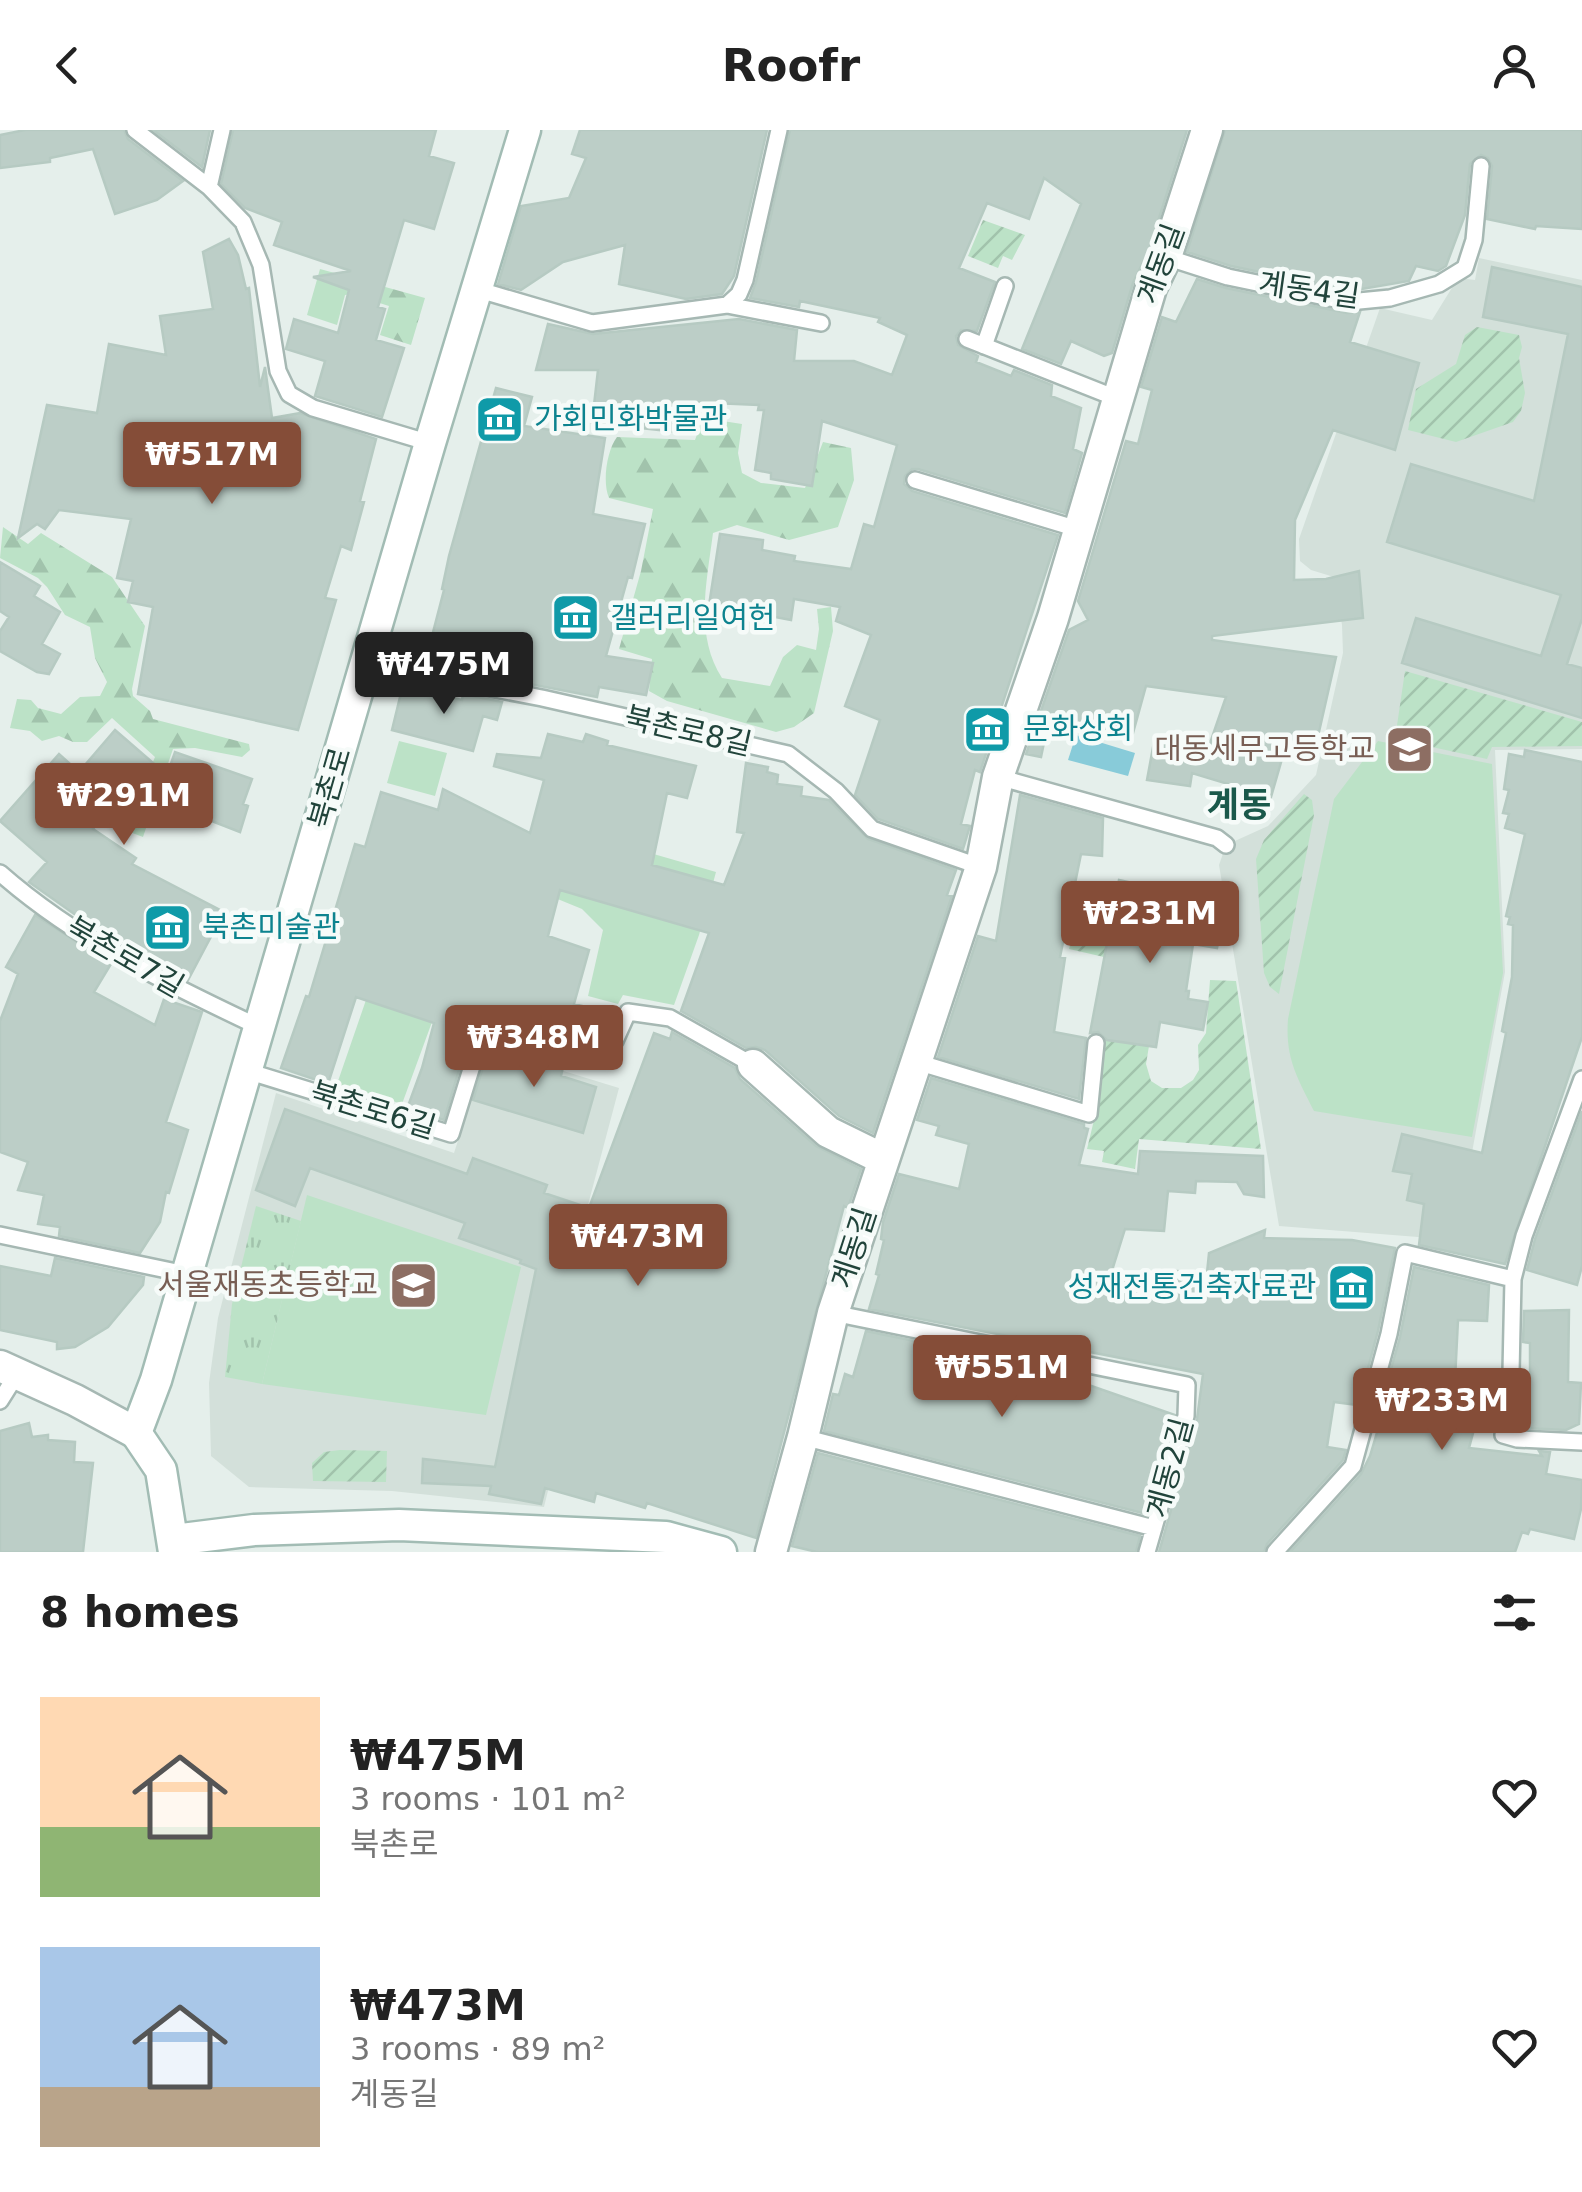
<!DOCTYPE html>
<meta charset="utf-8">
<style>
body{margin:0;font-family:"DejaVu Sans","Noto Sans KR",sans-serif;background:#f2f2f2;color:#222;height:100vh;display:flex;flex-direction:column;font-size:38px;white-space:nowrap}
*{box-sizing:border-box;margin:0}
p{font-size:32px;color:#767676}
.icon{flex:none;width:55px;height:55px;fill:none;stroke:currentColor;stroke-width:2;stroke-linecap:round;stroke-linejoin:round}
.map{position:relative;height:1422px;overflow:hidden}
.drawer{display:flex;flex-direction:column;background:#fff;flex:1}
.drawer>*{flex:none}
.price{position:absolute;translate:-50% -85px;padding:0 22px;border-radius:10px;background:#854d38;color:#fff;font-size:32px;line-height:65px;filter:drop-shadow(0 2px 5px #0008)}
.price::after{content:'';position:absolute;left:50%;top:60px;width:30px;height:22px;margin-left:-15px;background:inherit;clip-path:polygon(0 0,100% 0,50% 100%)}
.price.selected{background:#222;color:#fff}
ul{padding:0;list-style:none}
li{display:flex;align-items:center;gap:30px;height:250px;padding:0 40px}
li span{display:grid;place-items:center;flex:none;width:280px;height:200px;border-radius:0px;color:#555}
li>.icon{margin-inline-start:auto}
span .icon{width:120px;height:120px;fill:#fffc;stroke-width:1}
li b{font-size:42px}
h2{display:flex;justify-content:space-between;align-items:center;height:120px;padding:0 40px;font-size:42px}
header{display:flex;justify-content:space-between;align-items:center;height:130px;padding:0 40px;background:#fff;font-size:45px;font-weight:800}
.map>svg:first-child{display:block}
</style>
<header><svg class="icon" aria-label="back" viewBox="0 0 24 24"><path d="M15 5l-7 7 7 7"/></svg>Roofr<svg class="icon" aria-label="person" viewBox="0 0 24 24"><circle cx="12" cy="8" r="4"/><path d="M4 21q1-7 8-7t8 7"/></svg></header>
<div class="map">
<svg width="1582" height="1422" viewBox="0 0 1582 1422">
<defs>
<pattern id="forest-firs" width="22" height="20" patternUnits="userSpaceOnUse" patternTransform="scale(2.5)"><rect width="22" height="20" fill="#bce2c7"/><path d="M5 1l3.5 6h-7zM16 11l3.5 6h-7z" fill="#a1c3ac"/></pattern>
<pattern id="park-tufts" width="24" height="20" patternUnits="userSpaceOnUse" patternTransform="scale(2.5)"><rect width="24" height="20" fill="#bce2c7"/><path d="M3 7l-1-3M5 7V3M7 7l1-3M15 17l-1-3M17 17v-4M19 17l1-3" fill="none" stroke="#a1c3ac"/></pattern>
<pattern id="garden-furrows" width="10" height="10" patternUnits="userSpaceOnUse" patternTransform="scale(2.5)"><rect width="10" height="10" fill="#bce2c7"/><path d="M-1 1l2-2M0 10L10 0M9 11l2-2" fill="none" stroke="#a1c3ac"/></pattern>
</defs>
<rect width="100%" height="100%" fill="#e5efeb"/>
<path fill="#d3e0da" d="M1479,128L1582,150V619L1495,620L1505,842L1456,1110L1279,1096L1219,735L1226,715L1268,696L1316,645L1343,523L1342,495L1334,447L1311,440L1300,431L1299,409L1380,178L1432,190L1458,148L1475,150Z
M488,918L619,958L580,1105L607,1122L544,1377L392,1361L249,1357L211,1326L209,1253L218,1188L276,963L454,1023Z"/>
<path fill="#bce2c7" d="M320,139L360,150L351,164L345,165L337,195L307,185Z
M399,611L447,623L435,666L387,653Z
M1378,611L1492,634L1503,843L1472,1007L1314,981C1297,947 1285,928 1288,889L1334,669Z
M546,693L716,742L699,805L674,875L623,865L618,874L588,866L603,800L582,779L521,754Z
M366,870L432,892L402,974L337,954Z
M307,1065L521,1137L486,1285L262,1254Z"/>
<path fill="url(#forest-firs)" d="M360,150L425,168L411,215L380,205L389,176L351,164Z
M703,288L742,294L738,323L742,343L761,353L805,358L823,312L851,318L854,350L838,397L789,410L737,395L713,403C707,451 694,505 722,548L770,556L783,527L797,515L816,520L819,499L817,479L831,477L833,501L814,583L794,597L776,602L667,571L649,561L652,529L619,519L641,441L653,379L609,368C602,352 607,320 617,307L695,310Z
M3,397L28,414L41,403L112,447L145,496L132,559L133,566L150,581L153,589L249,614L250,620L242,627L195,618L173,619L143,707L119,698L107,689L150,639L155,627L112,588L87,612H73L59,606L42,611L30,601L10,598L17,569L31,570L38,578L61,584L80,567L100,566L107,552L95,528L90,497L65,485L47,457L38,448L0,428Z"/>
<path fill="url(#park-tufts)" d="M256,1076L301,1091L262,1254L225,1247L232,1174Z"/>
<path fill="url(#garden-furrows)" d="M983,90L1025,105L1012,130L1003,126L998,138L968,126Z
M1477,197L1519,205L1522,217L1519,228L1525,263L1521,281L1513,292L1456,312L1408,300L1416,259L1456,234L1465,205Z
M1405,541L1582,592V616L1492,617L1487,629L1395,609Z
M1304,664L1312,670L1314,685L1279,864L1270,857L1264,843L1256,729L1264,710Z
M1087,757L1101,761V786L1107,799L1169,811L1117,830L1069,819Z
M1210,850L1236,851L1261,1019L1139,1009L1135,1039L1102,1032L1104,1021L1087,1019L1094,990L1102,909L1149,916L1146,934L1151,951L1162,958H1181L1193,950L1199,940L1198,915L1206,903Z
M340,1320L387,1321L386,1352L313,1351L312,1333L324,1322Z"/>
<path fill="#88cbd9" d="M1076,605L1135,623L1128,646L1068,630Z"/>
<path fill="#bccec7" stroke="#b6cac2" stroke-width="2.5" d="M25,0H124L128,9L183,51L157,70L115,84L93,19L50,28V32L0,38V5Z
M153,0H210L202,37Z
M233,0H436L429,26L454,33L434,99L404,90L378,177L385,179L376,210L404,218L382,287L315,266L325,231L286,219L294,189L338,203L349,160L313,147L351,141L274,115L282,92L245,78L221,54Z
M580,0H767L734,146L722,164L686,169L619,154L625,115L563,132L521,160L498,154L521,76L569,68L586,28L572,24Z
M790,0H1187L1149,120L1133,153L1112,223L1104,226L1071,211L1061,234L1022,219L1081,74L1044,48L1029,89L987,73L959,138L995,152L977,201L961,200L956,206L958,215L978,226L976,232L1011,246L1014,240L1052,255L1051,266L1081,278L1073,319L1082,323L1065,383L918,339H912L905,346L904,354L912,361L1058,405L980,642L975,640L961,694L970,696L963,719L878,689L855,665L880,590L845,576L871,505L836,491L840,477L794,469L791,490L744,481L743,488L708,482L720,404L763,410L762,420L795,426L794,431L851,439L864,394L874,397L897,315L822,291L812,356L771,349V343L755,340L764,280H758L759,275L690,272L686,303L592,293L598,240H536L548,194L593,204L739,189L797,200L794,231H854L892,245L907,205L878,192L880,188L800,171L799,177L750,168L756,152Z
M1225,0H1582V99L1536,96L1535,99L1487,89L1492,36L1488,28L1481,25L1470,34L1465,85L1446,136L1438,141L1416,136L1409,151L1350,161L1231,136L1187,122Z
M229,109L238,125L246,159L249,158L260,257L265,237L272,288L300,283L376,309L360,371L364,372L351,420L341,416L325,468L336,470L298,600L138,564L153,477L128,472L133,451L117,448L131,389L59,380L45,399L37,394L18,408L47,275L97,283L109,214L166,225L160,186L213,179L203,122Z
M1492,137L1582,157V489L1567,534L1582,538V588L1402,533L1416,488L1541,526L1561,465L1387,412L1411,334L1534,371L1568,204L1483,187Z
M1197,149L1226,158L1347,183L1360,182L1350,212L1419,233L1395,320L1333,300L1295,390L1294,450L1326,449L1359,441L1363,488L1212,506V510L1336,527L1316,615L1288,608L1271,667L1192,643L1190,656L1147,650L1154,612L1208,619L1226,567L1146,556L1133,603L1114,598L1113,603L1050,584L1041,627L1026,624L1069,500L1088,490L1078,471L1126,311L1138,314L1152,260L1141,257L1162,187L1176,192Z
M496,258L532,267L524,296L605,308L593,384L645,394L632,448L628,447L606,526L653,533L646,565L599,557L597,567L468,542L472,520L431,510L444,460L442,459L449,426Z
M0,432L40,456L34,466L60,482L42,514L60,524L49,544L37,542L0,521V501L9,487L0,481Z
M413,559L462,570L463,564L502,572L497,590L483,586L473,621L392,600L400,567Z
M115,600L167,645L175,622L252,649L243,674L248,676L240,702L199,686L195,696L169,685L177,662L137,647L93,699L136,728L132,734L224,782L188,850L97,800L29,752L47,732L0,691L59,624L79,642Z
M548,604L583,612L586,604L608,611L607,615L696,636L687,668L667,663L652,735L724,755L744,703L737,702L746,633L768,637L767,642L778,645L777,654L802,657L801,666L829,670L868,709L956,740L947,765L952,766L873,1003L839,986L765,920L756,917L746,918L681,881L709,803L560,760L548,806L589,820L574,874L615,884L606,903L573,898L569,915L503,898L474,901L469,907L444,990L407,979L422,938L434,893L356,867L328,954L281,938L306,866L309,867L355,714L365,717L381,662L438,680L443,659L530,703L544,650L494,636L497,624L541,628Z
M1525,620L1582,632V907L1505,1134L1419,1115L1424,1074L1407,1070L1412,1044L1393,1041L1402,1004L1482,1023L1506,903L1502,901L1512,847L1513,795L1508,794L1510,787L1506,786L1525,704L1505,698L1509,684L1503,683L1509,660L1504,659L1509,624L1524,627Z
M1020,665L1103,688L1102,726L1081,724L1060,827L1065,828L1054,902L1086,908L1079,969L938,927L978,806L996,811Z
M1119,750L1141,755L1140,760L1199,770L1196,787L1222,793L1217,818L1193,814L1186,861H1189L1188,869L1208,872L1203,900L1160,892L1156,917L1107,910L1098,902L1090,903Z
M35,785L111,834L94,862L155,895L164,869L202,882L166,992L188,1000L169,1063L166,1062L160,1092L140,1123L59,1106L60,1097L38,1094L44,1065L18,1060L28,1032L0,1022V891L18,844L6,837Z
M672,902L735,938L740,949L816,1016L861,1039L848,1078L844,1076L756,1408L647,1373L645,1378L596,1363L594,1372L545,1358L541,1374L489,1364L491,1356L422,1353L423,1329L495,1337L536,1139L520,1133L521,1130L459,1108L465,1093L310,1038L295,1076L256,1060L285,979L467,1044L473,1028L547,1055L544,1063L589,1078L654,903L670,909Z
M500,920L563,937L561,946L596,957L583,1003L473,970L488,921Z
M931,948L1084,994V998L1088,999L1079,1035L1138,1044L1140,1021L1263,1026L1264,1067L1244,1064L1237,1052L1196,1051L1195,1063L1168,1061L1164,1101L1125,1099L1109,1150L1161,1151L1162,1140L1207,1143L1209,1123L1265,1100L1264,1108L1352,1110L1395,1118L1378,1201L1358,1275L1334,1272L1327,1317L1346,1320L1343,1330L1267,1414L1264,1422H1159L1197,1289L1203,1244L869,1179L879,1145L876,1144L884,1110L881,1109L883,1092L899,1044L959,1059L969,1014L936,1005L939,996L917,990Z
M1582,981V1136L1577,1155L1527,1140L1535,1109Z
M55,1128L144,1147L143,1155L108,1197L75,1217L57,1219V1212L0,1200V1136L51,1146Z
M1414,1137L1489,1155L1487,1191L1458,1190L1455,1250L1486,1255L1469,1318L1542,1326L1539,1321L1550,1322L1546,1344L1582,1350L1581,1379L1574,1409L1530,1399L1528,1404L1522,1402L1515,1422H1290L1361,1344L1370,1326L1384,1279L1380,1278L1400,1207Z
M1569,1180L1568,1252L1581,1253L1579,1294L1566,1300L1523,1298L1516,1288L1521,1252H1530V1213L1523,1212L1524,1181Z
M866,1201L1031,1235L1175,1285L1146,1384L824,1301L833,1264L839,1265L845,1244L853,1247Z
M29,1293L32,1307L48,1305V1310L75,1312L74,1332L93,1333L83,1422H0V1301Z
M818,1323L1140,1406L1136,1422H817L792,1416Z"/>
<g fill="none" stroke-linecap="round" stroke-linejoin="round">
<defs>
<path id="lane" d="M135,0L209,57L243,92L261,135L278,241L289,264L313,278L430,313
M209,57L222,0
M1166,127L1228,147L1349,172L1390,168L1439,154L1465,138L1474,110L1481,36
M476,159L592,193L727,175L739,164L745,150L779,0
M727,175L821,193
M967,209L1116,268
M984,216L1005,156
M915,350L1081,400
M365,534L542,568L788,624L836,661L872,699L981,737
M998,647L1217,708L1226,715
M0,743C76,810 168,854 259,897
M917,932L1089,984L1096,913
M247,941L451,1004L480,910L501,909L580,930L615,911L628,882L670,888L753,935
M1582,949L1524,1106L1513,1149L1511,1242L1503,1305L1517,1309L1582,1312
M0,1105L186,1144
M833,1183L1187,1255L1186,1286L1147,1422
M0,1271L17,1244
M803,1307L1154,1398
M1275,1422L1353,1336L1389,1204L1405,1123L1513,1149"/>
<path id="street" d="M753,935L828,1002L883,1029
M0,1236L75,1270L136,1303
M771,1422L803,1307L833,1183L981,737L998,647L1053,488L1151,158L1166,127L1207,0"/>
<path id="secondary" d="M174,1410L254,1400L399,1395L666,1407L721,1422
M174,1422L161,1340L136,1303L156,1250L430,313L525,0"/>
</defs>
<use href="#lane" stroke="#a6b8b3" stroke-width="20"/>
<use href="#street" stroke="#a6b8b3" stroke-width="35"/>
<use href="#secondary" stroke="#a2bcb4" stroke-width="35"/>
<use href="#lane" stroke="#fff" stroke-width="15"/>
<use href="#street" stroke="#fff" stroke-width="30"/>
<use href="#secondary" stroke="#fff" stroke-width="30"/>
</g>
<defs>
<symbol id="museum-square" viewBox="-11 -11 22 22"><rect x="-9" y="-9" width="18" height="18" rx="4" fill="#0f9aa8" stroke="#f6fbf9"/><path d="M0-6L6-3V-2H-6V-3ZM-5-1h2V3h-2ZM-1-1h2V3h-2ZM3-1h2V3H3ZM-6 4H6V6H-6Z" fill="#fff"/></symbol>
<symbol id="school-square" viewBox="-11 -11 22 22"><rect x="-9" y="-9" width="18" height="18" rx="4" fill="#8d6e63" stroke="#f6fbf9"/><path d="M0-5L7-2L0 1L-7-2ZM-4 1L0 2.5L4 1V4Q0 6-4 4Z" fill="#fff"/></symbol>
</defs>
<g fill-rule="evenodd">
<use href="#museum-square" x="472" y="262" width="55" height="55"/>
<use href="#museum-square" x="548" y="460" width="55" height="55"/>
<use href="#museum-square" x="960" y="572" width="55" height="55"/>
<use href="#school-square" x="1382" y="592" width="55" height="55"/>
<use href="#museum-square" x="140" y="770" width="55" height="55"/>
<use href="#school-square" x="386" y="1128" width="55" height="55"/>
<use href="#museum-square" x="1324" y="1130" width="55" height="55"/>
</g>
<g text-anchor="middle" stroke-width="9" stroke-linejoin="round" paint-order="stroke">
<g font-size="30" fill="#21443b" stroke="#f6fbf9">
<text transform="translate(1161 134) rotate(-70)" y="10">계동길</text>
<text transform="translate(1309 160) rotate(8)" y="10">계동4길</text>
<text transform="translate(688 601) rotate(13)" y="10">북촌로8길</text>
<text transform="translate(330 658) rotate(-74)" y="10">북촌로</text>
<text transform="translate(125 827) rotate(30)" y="10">북촌로7길</text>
<text transform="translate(373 980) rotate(17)" y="10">북촌로6길</text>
<text transform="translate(854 1118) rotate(-72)" y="10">계동길</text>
<text transform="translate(1170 1338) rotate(-75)" y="10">계동2길</text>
</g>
<g font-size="30" fill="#0d838f" stroke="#f6fbf9" text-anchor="start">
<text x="534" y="299">가회민화박물관</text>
<text x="610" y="498">갤러리일여헌</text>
<text x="1023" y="609">문화상회</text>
<text x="202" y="807">북촌미술관</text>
<text x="1316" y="1167" text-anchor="end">성재전통건축자료관</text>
</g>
<g font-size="30" fill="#785e54" stroke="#f6fbf9" text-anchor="end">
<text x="1375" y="629">대동세무고등학교</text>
<text x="378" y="1165">서울재동초등학교</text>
</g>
<g font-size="35" font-weight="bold" fill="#1b594b" stroke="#f6fbf9">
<text x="1239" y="687">계동</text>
</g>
</g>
</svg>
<b class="price" style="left:212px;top:377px">₩517M</b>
<b class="price selected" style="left:444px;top:587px">₩475M</b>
<b class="price" style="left:124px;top:718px">₩291M</b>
<b class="price" style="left:1150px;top:836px">₩231M</b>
<b class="price" style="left:534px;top:960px">₩348M</b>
<b class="price" style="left:638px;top:1159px">₩473M</b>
<b class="price" style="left:1002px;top:1290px">₩551M</b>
<b class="price" style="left:1442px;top:1323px">₩233M</b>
</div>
<section class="drawer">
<h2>8 homes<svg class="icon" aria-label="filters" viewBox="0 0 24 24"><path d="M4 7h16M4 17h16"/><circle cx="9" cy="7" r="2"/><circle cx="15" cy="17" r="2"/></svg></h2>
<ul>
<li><span style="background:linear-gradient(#ffd9b3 65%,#8fb573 0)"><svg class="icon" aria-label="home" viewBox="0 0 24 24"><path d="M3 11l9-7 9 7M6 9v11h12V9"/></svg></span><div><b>₩475M</b><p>3 rooms · 101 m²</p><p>북촌로</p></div><svg class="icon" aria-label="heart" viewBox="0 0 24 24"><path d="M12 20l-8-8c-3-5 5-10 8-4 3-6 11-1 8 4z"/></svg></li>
<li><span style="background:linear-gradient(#a9c7e8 70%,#b9a48a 0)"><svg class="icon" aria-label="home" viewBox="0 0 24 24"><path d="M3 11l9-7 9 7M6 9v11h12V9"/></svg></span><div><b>₩473M</b><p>3 rooms · 89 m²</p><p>계동길</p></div><svg class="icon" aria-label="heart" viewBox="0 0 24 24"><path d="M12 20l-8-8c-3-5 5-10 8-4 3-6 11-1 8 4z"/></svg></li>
</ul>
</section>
